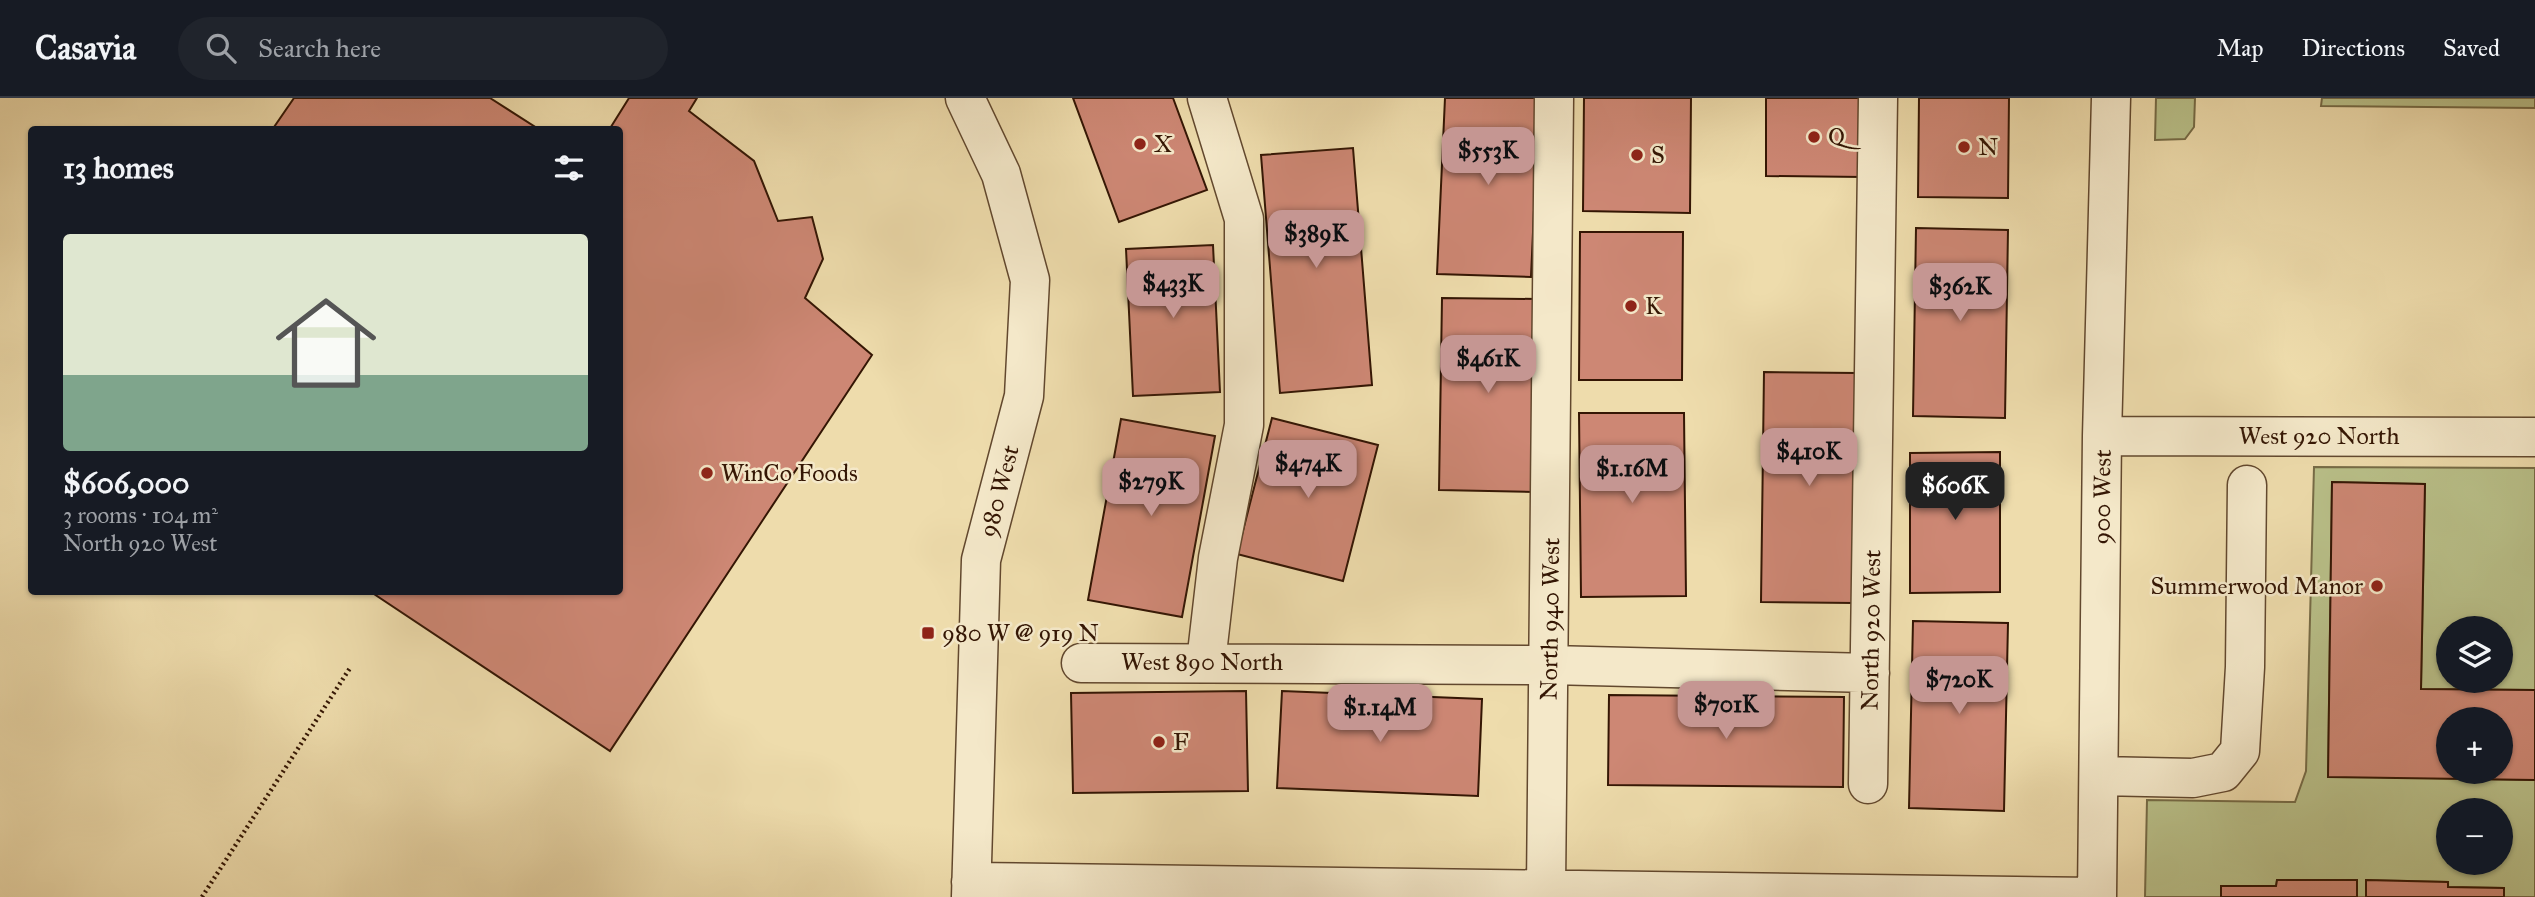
<!DOCTYPE html>
<meta charset="utf-8">
<style>
body{margin:0;font-family:"IM FELL Great Primer",serif;background:#20242c;color:#f1f3f6;height:100vh;display:flex;flex-direction:column;font-size:26px;white-space:nowrap}
*{box-sizing:border-box;margin:0}
p{font-size:23px;color:#9ea1a6}
.icon{flex:none;width:38px;height:38px;fill:none;stroke:currentColor;stroke-width:2;stroke-linecap:round;stroke-linejoin:round}
.map{position:relative;flex:1;overflow:hidden}
.side{position:absolute;left:28px;top:28px;width:595px;height:469px;display:flex;flex-direction:column;background:#171b24;border-radius:7px;box-shadow:0 2px 5px #0004}
.side>*{flex:none}
.buttons{position:absolute;left:2436px;top:518px;display:grid;gap:14px}
.buttons a{display:grid;place-items:center;width:77px;height:77px;border-radius:50%;background:#171b24;box-shadow:0 2px 5px #0004;font-size:35px}
.price{position:absolute;translate:-50% -60px;padding:0 16px;border-radius:14px;background:#c59692;color:#111;font-size:23px;line-height:46px;filter:drop-shadow(0 2px 4px #0008)}
.price::after{content:'';position:absolute;left:50%;top:42px;width:21px;height:16px;margin-left:-10px;background:inherit;clip-path:polygon(0 0,100% 0,50% 100%)}
.price.active{background:#222;color:#fff}
ul{padding:0;list-style:none}
li{display:grid;align-content:center;gap:14px;height:371px;padding:0 35px}
li span{display:grid;place-items:center;height:217px;border-radius:7px;color:#555}
li>.icon{margin-inline-start:auto}
span .icon{width:126px;height:126px;fill:#fffc;stroke-width:1}
li b{font-size:30px}
h2{display:flex;justify-content:space-between;align-items:center;height:84px;padding:0 35px;font-size:30px}
header{display:flex;align-items:center;gap:42px;box-sizing:border-box;height:98px;padding:0 35px;background:#171b24;border-bottom:2px solid #363941}
header strong{font-size:33px}
nav{display:flex;gap:38px;margin-inline-start:auto;font-size:24px}
.search{width:490px;height:63px;background:#20242c;display:flex;align-items:center;gap:18px;box-sizing:border-box;padding:0 24px;border-radius:38px;color:#9ea1a6;font-size:26px}
.map>svg:first-child{display:block}
</style>
<header>
<strong>Casavia</strong>
<div class="search"><svg class="icon" aria-label="search" viewBox="0 0 24 24"><circle cx="10" cy="10" r="6"/><path d="M15 15l6 6"/></svg>Search here</div>
<nav><a>Map</a><a>Directions</a><a>Saved</a></nav>
</header>
<div class="map">
<svg width="2535" height="799" viewBox="0 0 2535 799">
<rect width="100%" height="100%" fill="#eedcac"/>
<filter id="stains"><feTurbulence type="fractalNoise" baseFrequency=".00286" numOctaves="4"/><feColorMatrix values="0 0 0 0 .2 0 0 0 0 .09 0 0 0 0 .02 0 0 0 .5 -.17"/></filter>
<radialGradient id="worn" r=".72"><stop offset=".6" stop-color="#630" stop-opacity="0"/><stop offset="1" stop-color="#630" stop-opacity=".3"/></radialGradient>
<path fill="#b9c089" stroke="#766b46" stroke-width="2" fill-rule="evenodd" d="M2156,0H2195L2194,29L2185,41L2155,42Z
M2322,0H2535V10L2321,8Z
M2314,369L2535,370V592L2421,591L2425,386L2332,384L2328,678L2535,682V799H2504V790L2448,789V784L2366,782V799H2357V782H2277L2276,788H2221V799H2145L2147,702L2295,704L2306,673ZM2448,530H2501V583H2448ZM2448,712H2501V765H2448Z"/>
<path fill="#cd8774" stroke="#341604" stroke-width="2" fill-rule="evenodd" d="M294,0H490L540,32H272Z
M629,0H697L689,13L754,63L778,123L812,119L823,161L805,200L872,257L610,653L371,494H620V32H609Z
M1073,0H1173L1207,92L1119,124Z
M1445,0H1539L1531,179L1437,176Z
M1584,0H1691L1690,115L1583,113Z
M1766,0H1863V79L1766,78Z
M1919,0H2009L2008,100L1918,99Z
M1353,50L1372,287L1280,295L1261,57Z
M1916,130L2008,132L2005,320L1913,318Z
M1580,134H1683L1682,282H1579Z
M1213,147L1220,294L1133,298L1126,151Z
M1442,200L1537,201L1534,394L1439,392Z
M1764,274L1857,275L1854,505L1761,504Z
M1579,315H1684L1686,498L1581,499Z
M1272,320L1378,347L1343,483L1237,456Z
M1121,321L1215,338L1182,519L1088,502Z
M2000,354V494L1910,495V355Z
M2332,384L2425,386L2421,591L2535,592V682L2328,679ZM2448,621H2501V674H2448Z
M1913,523L2008,525L2004,713L1909,710Z
M1246,593L1248,693L1073,695L1071,595Z
M1282,593L1482,601L1478,698L1277,690Z
M1609,597L1844,599L1843,689L1608,687Z
M2277,782H2357V799H2221V788H2276Z
M2366,782L2448,784V789L2504,790V799H2366Z"/>
<g fill="none" stroke-linecap="round" stroke-linejoin="round">
<defs>
<path id="minor" d="M965,0L1001,76L1030,182L1024,298L981,462L971,799
M2102,338L2535,339
M1206,564L1218,460L1244,327V121L1207,0
M1081,565L1550,567L1870,575
M2099,678L2193,680L2223,674L2240,653L2245,569L2247,387
M1868,686L1878,0
M971,784L2097,799
M1546,790L1554,0
M2097,799L2102,338L2111,0"/>
</defs>
<use href="#minor" stroke="#62482e" stroke-width="41"/>
<path stroke="#341604" stroke-width="4.5" stroke-dasharray="2 3.5" stroke-linecap="butt" d="M202,799L350,570"/>
<use href="#minor" stroke="#f4e8c9" stroke-width="38"/>
</g>
<g fill="#8f2418" stroke="#f4e8c9" stroke-width="2.5">
<circle cx="1814" cy="39" r="7"/>
<circle cx="1140" cy="46" r="7"/>
<circle cx="1964" cy="49" r="7"/>
<circle cx="1637" cy="57" r="7"/>
<circle cx="1631" cy="208" r="7"/>
<circle cx="707" cy="375" r="7"/>
<circle cx="2377" cy="488" r="7"/>
<rect x="921" y="528" width="14" height="14" rx="3.5"/>
<circle cx="1159" cy="644" r="7"/>
</g>
<g text-anchor="middle" stroke-width="5" stroke-linejoin="round" paint-order="stroke">
<g font-size="24" fill="#341604" stroke="#f4e8c9" text-anchor="start">
<text x="1828" y="47">Q</text>
<text x="1154" y="54">X</text>
<text x="1978" y="57">N</text>
<text x="1651" y="65">S</text>
<text x="1645" y="216">K</text>
<text x="721" y="383">WinCo Foods</text>
<text x="2363" y="496" text-anchor="end">Summerwood Manor</text>
<text x="942" y="543">980 W @ 919 N</text>
<text x="1173" y="652">F</text>
</g>
<g font-size="24" fill="#341604" stroke="#f4e8c9">
<text x="2319" y="346">West 920 North</text>
<text transform="translate(999 393) rotate(-75)" y="8">980 West</text>
<text transform="translate(2102 399) rotate(-89)" y="8">900 West</text>
<text transform="translate(1550 521) rotate(-89)" y="8">North 940 West</text>
<text transform="translate(1871 532) rotate(-89)" y="8">North 920 West</text>
<text x="1202" y="572">West 890 North</text>
</g>
</g>
<rect width="100%" height="100%" filter="url(#stains)"/>
<rect width="100%" height="100%" fill="url(#worn)"/>
</svg>
<div class="buttons">
<a><svg class="icon" aria-label="layers" viewBox="0 0 24 24"><path d="M12 4l9 5-9 5-9-5zM3 14l9 5 9-5"/></svg></a>
<a>+</a>
<a>−</a>
</div>
<b class="price" style="left:1488px;top:89px">$553K</b>
<b class="price" style="left:1316px;top:172px">$389K</b>
<b class="price" style="left:1173px;top:222px">$433K</b>
<b class="price" style="left:1960px;top:225px">$362K</b>
<b class="price" style="left:1488px;top:297px">$461K</b>
<b class="price" style="left:1809px;top:390px">$410K</b>
<b class="price" style="left:1308px;top:402px">$474K</b>
<b class="price" style="left:1632px;top:407px">$1.16M</b>
<b class="price" style="left:1151px;top:420px">$279K</b>
<b class="price active" style="left:1955px;top:424px">$606K</b>
<b class="price" style="left:1959px;top:618px">$720K</b>
<b class="price" style="left:1726px;top:643px">$701K</b>
<b class="price" style="left:1380px;top:646px">$1.14M</b>
<section class="side">
<h2>13 homes<svg class="icon" aria-label="filters" viewBox="0 0 24 24"><path d="M4 7h16M4 17h16"/><circle cx="9" cy="7" r="2"/><circle cx="15" cy="17" r="2"/></svg></h2>
<ul>
<li><span style="background:linear-gradient(#dfe7d0 65%,#7fa58c 0)"><svg class="icon" aria-label="home" viewBox="0 0 24 24"><path d="M3 11l9-7 9 7M6 9v11h12V9"/></svg></span><div><b>$606,000</b><p>3 rooms · 104 m²</p><p>North 920 West</p></div></li>
</ul>
</section>
</div>
